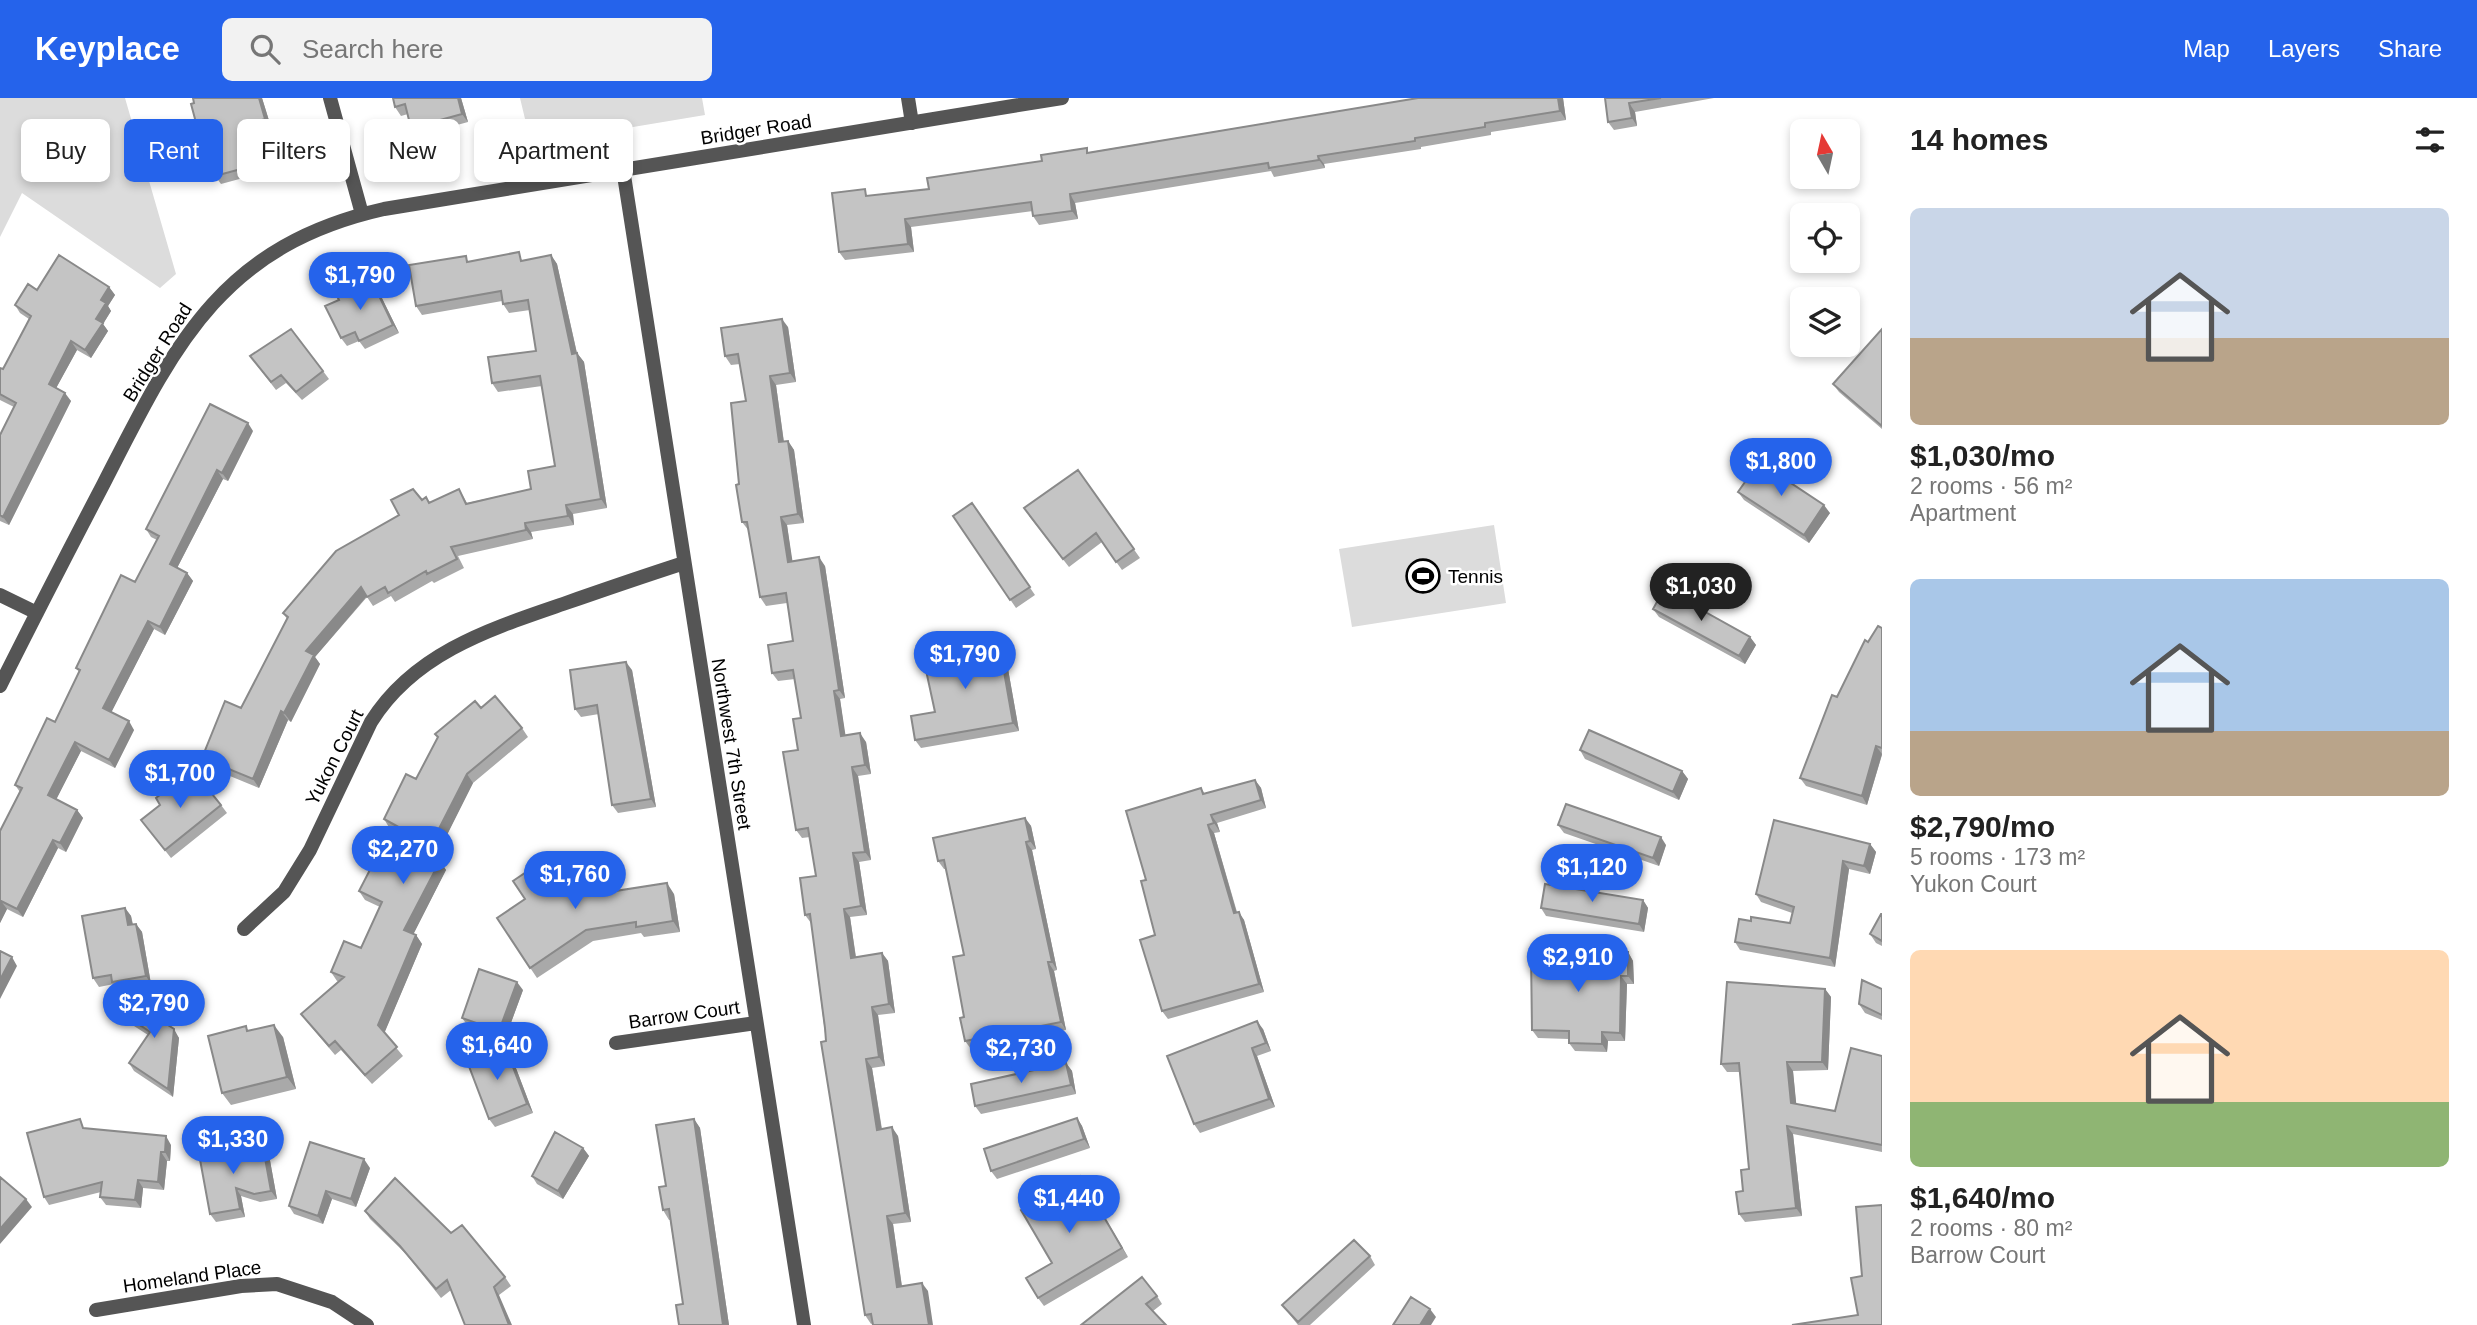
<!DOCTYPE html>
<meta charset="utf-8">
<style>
body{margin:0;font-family:Arial,sans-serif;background:#f2f2f2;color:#222;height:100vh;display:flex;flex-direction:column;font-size:26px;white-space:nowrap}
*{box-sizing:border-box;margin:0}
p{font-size:23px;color:#767676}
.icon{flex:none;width:38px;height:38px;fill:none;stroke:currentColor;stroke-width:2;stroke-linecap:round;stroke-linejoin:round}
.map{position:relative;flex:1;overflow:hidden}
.details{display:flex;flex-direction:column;background:#fff;width:595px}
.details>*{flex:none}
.top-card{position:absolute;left:21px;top:21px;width:665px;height:63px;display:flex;gap:14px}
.needle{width:46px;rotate:351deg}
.tools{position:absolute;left:1790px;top:21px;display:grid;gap:14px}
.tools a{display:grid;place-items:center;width:70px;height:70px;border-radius:10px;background:#fff;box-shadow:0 4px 10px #0003;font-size:35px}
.price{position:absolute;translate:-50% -60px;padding:0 16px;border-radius:24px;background:#2563eb;color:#fff;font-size:23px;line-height:46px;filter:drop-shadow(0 2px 4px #0008)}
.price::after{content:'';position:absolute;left:50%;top:42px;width:21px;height:16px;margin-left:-10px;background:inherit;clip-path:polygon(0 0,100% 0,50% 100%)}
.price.selected{background:#222;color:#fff}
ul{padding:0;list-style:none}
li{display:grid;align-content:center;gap:14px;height:371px;padding:0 28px}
li span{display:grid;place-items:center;height:217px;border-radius:10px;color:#555}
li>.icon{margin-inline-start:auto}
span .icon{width:126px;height:126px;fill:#fffc;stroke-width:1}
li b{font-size:30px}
h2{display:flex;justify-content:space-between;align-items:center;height:84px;padding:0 28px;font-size:30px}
.tag{padding:0 24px;border-radius:10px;background:#fff;box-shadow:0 4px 10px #0003;font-size:24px;line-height:63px}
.tag.selected{background:#2563eb;color:#fff}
header{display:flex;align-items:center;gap:42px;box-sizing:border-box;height:98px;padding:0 35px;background:#2563eb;color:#fff}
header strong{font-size:33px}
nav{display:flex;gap:38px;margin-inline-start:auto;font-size:24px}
.search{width:490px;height:63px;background:#f2f2f2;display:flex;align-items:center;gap:18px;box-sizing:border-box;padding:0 24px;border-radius:10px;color:#767676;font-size:26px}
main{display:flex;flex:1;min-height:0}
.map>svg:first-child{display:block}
</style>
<header>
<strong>Keyplace</strong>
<div class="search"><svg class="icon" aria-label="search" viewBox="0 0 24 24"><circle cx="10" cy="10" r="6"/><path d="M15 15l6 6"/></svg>Search here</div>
<nav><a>Map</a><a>Layers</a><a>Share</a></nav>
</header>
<main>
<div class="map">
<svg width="1882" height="1227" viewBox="0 0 1882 1227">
<rect width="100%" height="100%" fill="#fff"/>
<path fill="#dcdcdc" d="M0,0H125L176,176L160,190L22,95L0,139Z
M520,0H702L705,17L531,46Z
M1494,427L1506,505L1352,529L1339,451Z"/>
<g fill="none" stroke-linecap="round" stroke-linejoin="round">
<path stroke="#555" stroke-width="14" d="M330,0L362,116
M908,0L912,25
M623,71L804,1227
M0,497L37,515
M0,588C34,520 69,452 104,385C174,248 220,148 384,111L1062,0
M244,831L284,794L310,752L371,624C414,555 490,531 563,506C603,492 644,478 684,465
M616,945L756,925
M96,1212L241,1188L277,1186L332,1204L367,1227"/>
</g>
<path fill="#a9a9a9" d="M262,0L271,29L252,35L261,75L221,86L215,78L208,55L202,47L194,5Z
M393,0H461L468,24L417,38L411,30L408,16L401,18L395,9Z
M1418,0H1563L1566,22L1491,34V37L1421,49V51L1324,66L1325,70L1274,79L1271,73L1075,105L1078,121L1039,127L1033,118V113L911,129L914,154L845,162L839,154L870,98L929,91L1042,63L1090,54Z
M1605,0H1714L1635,14L1637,28L1614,32L1608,24Z
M551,157L557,166L577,255L584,264L607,410L573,416L574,427L531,434L533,441L458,458L464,470L434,485L432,483L395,504L391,498L373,508L367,499L315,559L320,566L291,624L288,622L259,690L208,669L202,660L241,610L287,521L283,515L399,417L426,399L430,405L459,391L467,405L531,391L555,368L542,288L498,294L492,285L536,253L530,212L509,215L503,206L502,203L422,217L416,208L470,163L525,162Z
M371,181L377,190L399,235L365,251L359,243L347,248L341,240L339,202Z
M109,189L115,197L108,208L111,213L103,226L108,233L91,260L77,252L56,290L71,303L9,427L0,423V337L14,309L0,302V270L3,271L29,221L20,215L15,207L37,192Z
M788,229L796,284L776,287L784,344L788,343L794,352L804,425L787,427L792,464L825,468L845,600L840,601L845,638L866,644L871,676L858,678L871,762L859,764L867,817L850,819L856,859L882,855L888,863L895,915L878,917L885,968L872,970L882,1031L898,1038L911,1124L893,1126L902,1188L928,1193L871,1226L865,1217L826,943L811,825L805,817L816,778L810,739L802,740L796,732L798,652L801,620L795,581L778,583L772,575L793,543L787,505L766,508L760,499L749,433L742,424L739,386L746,303L740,266L731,267L725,258Z
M1882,231V331L1839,294L1833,286Z
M256,266L323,273L329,281L302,302L286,285L276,292Z
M253,333L228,383L223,381L177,470L187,475L193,483L165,537L154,531L111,614L134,632L115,670L81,653L56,701L77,712L83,720L66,754L58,750L23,819L7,811L0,825V733L20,694L15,687L55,624L79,574L76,570L135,484L157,442L151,439L146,431Z
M1078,372L1140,460L1122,472L1102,444L1069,469L1029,418Z
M1738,394L1830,415L1809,445L1744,402Z
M972,405L1035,497L1016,510L953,418Z
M1653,511L1750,539L1756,547L1745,566L1659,519Z
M1882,530V657L1867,707L1806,688L1800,680L1837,599L1868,544Z
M978,548L979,550L1005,554L1019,633L921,650L915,642L935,614L948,558Z
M632,572L656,709L618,715L612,707L599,616L581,619L575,611Z
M481,610L522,630L528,639L473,685L435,760L440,763L446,772L413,836L416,837L422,846L384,935L403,958L372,986L341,952L335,957L308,925L301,916L339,884L337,883L331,874L361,850L380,809L365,802L359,793L383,772L402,736L390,731L384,721L416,681Z
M1580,652L1682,673L1688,681L1679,702L1585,661Z
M1255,682L1261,690L1266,710L1217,725L1220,734L1214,735L1237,814L1244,822L1264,894L1168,921L1162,913L1155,837L1146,782L1201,690L1205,696Z
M221,707L227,715L171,760L141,722Z
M1025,720L1031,728L1036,751L1032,752L1057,872L1054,873L1066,932L971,951L965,943L964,857L946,771H944L938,763Z
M1558,727L1666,747L1659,768L1564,735Z
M1870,746L1876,754L1870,776L1849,771L1835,869L1740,852L1735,844L1751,823L1790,825L1792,815L1761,804L1756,796Z
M617,793L674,796L680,834L644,839L641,835L593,843L537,880L497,820L571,796Z
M1643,802L1648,810L1644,834L1546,818L1541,810Z
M125,810L131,818L133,826H136L142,834L151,886L118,892L114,886L99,889L93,880Z
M1882,816V848L1876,845L1870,836Z
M1628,854L1633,863L1634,886H1627L1625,943H1608L1607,954L1575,953L1569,945V941L1538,940L1532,932Z
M1825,891L1831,899L1828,972L1793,973L1796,1006L1835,1013L1882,958V1054L1793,1036L1802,1118L1745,1124L1739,1116L1749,1071L1740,974H1727L1721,966Z
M1882,891V922L1865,915L1859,906Z
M523,892L505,941L468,928L462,920Z
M170,912L176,920L170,929L179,940L173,999L134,973L129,965L148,937L134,928L128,919Z
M1263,931L1271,953L1257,958L1275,1009L1200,1035L1194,1026Z
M250,933L283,939L296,991L231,1007L222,995Z
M511,957L533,1015L495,1029L489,1021Z
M1066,965L1072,973L1076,996L981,1016L975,1008Z
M1077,1020L1082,1028L1090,1050L997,1081L991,1073Z
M694,1021L700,1030L729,1227H679L683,1206L670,1122H669L663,1112L666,1088Z
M86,1030L171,1047L170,1063H167L164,1092L143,1090L141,1110L106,1107L100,1099L101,1094L49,1107L44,1099Z
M263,1049L269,1057L277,1101L260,1104L241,1098L245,1119L216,1124L210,1116Z
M583,1050L589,1058L563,1101L537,1086L532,1078Z
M370,1070L356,1109L332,1101L323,1126L294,1116L289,1108Z
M1080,1078L1128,1159L1044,1208L1038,1200L1052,1165Z
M365,1113L451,1135L505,1179L511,1188L499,1197L451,1192L441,1200L406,1156L370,1121Z
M1370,1158L1375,1167L1310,1227H1298L1282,1207Z
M1157,1198L1162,1206L1153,1213L1081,1227Z"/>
<path fill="#898989" d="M259,0H262L271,29L265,21Z
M458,0H461L468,24L462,16Z
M1558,0H1563L1566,22L1560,13Z
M1629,5L1635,14L1637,28L1632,20Z
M247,27L252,35L261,75L256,67Z
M1318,58L1324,66L1325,70L1319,62Z
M1070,96L1075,105L1078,121L1072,113Z
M905,121L911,129L914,154L908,146Z
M551,157L557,166L579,265L572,256Z
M371,181L377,190L399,235L393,227Z
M109,189L115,197L108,208L111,213L103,226L108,233L91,260L85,252L101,202Z
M782,221L788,229L796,284L790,275Z
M71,243L77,252L54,294L49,286Z
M577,255L584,264L607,410L601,401Z
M770,278L776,287L785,353L779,344Z
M65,295L71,303L9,427L3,419Z
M248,325L253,333L228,383L222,375Z
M788,343L794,352L804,425L798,416Z
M217,372L223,381L175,474L170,466Z
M566,407L573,416L574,427L568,418Z
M1824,407L1830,415L1809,445L1804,437Z
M781,419L787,427L794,473L788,464Z
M525,425L531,434L533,441L526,432Z
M819,459L825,468L845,600L839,592Z
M187,475L193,483L165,537L160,529Z
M361,489L367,498L315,559L320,566L291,624L284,615L306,553Z
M148,523L154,531L109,619L103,610Z
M972,539L978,548L980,559L975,551Z
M1750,539L1756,547L1745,566L1739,558Z
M999,545L1005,554L1019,633L1013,625Z
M626,564L632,572L656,709L651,701Z
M834,593L840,601L847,647L841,638Z
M281,613L288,622L259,690L253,681Z
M129,623L134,632L115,670L109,662Z
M860,635L866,644L871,676L865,667Z
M75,644L81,653L54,706L48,697Z
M1876,648L1882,656L1867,707L1862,698Z
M852,669L858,678L871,762L865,754Z
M1682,673L1688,681L1679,702L1673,694Z
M467,676L473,685L433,765L426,756Z
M1255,682L1261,690L1266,710L1261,702Z
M77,712L83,720L66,754L60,745Z
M1211,717L1217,725L1220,734L1214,725Z
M1025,720L1031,728L1036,751L1030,743Z
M1208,727L1214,735L1239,823L1234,815Z
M1661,739L1666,747L1659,768L1653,760Z
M53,742L58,750L23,819L17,811Z
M1026,744L1032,752L1057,872L1052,864Z
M1870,746L1876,754L1870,776L1864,768Z
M853,755L859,764L867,817L861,808Z
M440,763L446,772L411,841L404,832Z
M1843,763L1849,771L1835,869L1830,860Z
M667,785L674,796L680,834L673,823Z
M1643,802L1648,810L1644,834L1639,826Z
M1,803L7,811L0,825V806Z
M125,810L131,818L134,835L128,827Z
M844,811L850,819L857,868L851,860Z
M1239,814L1244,822L1264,894L1259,886Z
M136,826L142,834L151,886L146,878Z
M416,837L422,846L384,936L378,927Z
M1628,854L1633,863L1634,886L1628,878Z
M882,855L888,863L895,915L889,906Z
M12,859L17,868L0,901V882Z
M1048,864L1054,873L1066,932L1061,924Z
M1621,878L1627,886L1625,943L1620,935Z
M517,884L523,892L505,941L499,933Z
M1825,891L1831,899L1828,972L1822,964Z
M872,909L878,917L885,968L879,959Z
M170,912L176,920L168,931L162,923Z
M1257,923L1263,931L1271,953L1266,945Z
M274,927L283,939L296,991L287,979Z
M174,931L179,940L173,999L168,991Z
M1602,934L1608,943L1607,954L1602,946Z
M505,948L511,957L533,1015L527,1006Z
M1252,950L1257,958L1275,1009L1269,1001Z
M866,961L872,970L883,1040L877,1032Z
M1787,964L1793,973L1797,1013L1791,1005Z
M1066,965L1072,973L1076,996L1071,987Z
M1077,1020L1082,1028L1090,1050L1084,1041Z
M694,1021L700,1030L729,1227H723Z
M1787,1028L1793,1036L1802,1118L1796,1110Z
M892,1029L898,1038L911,1124L905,1115Z
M166,1038L171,1047L170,1063L165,1054Z
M263,1049L269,1057L277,1101L271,1093Z
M583,1050L589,1058L563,1101L558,1093Z
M161,1054L167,1063L164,1092L158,1084Z
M364,1061L370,1070L356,1109L351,1101Z
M1080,1078L1085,1086L1128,1159L1122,1150Z
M138,1082L143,1090L141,1110L135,1102Z
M236,1090L241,1098L245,1119L240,1111Z
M326,1093L332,1101L323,1126L318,1118Z
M26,1101L32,1109L0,1146V1131Z
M887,1118L893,1126L903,1197L897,1189Z
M922,1185L928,1193L933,1227H929Z
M494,1189L499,1197L512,1227H509Z
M1430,1211L1436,1219L1431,1227H1420Z"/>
<path fill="#c4c4c4" stroke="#898989" stroke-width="2" d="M193,0H259L265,21L247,27L256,67L215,78L206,46L202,47L191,6L194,5Z
M393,0H458L462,16L411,30L405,6L395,9Z
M1418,0H1558L1560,13L1485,25V29L1415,40V43L1318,58L1319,62L1269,70L1268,65L1070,96L1072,113L1033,118L1031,104L905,121L908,146L839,154L832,95L865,91L866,98L929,91L927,80L1042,63L1041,57L1087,50V55Z
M1605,0H1661L1629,5L1632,20L1608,24Z
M519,154L521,163L551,157L572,256L577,255L601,401L566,407L568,418L525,425L526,432L451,449L457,461L427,476L426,473L388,495L385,489L367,499L361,489L306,553L314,557L284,615L281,613L253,681L202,660L225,603L241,610L288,519L283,515L336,453L399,417L391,402L413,391L422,402L426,399L429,405L459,391L466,406L531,391L528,373L555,368L540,278L492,285L488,259L536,253L528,202L503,206L501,193L416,208L409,167L466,158L467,164Z
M59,157L109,189L101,202L106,205L96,221L103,225L85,252L71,243L49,286L65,295L3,419L0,417V337L16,305L0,296V270L3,271L31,218L15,207L28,186L37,192Z
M371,181L393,227L359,243L355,234L341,240L325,208L339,202L337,198Z
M782,221L790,275L770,278L779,344L788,343L798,416L781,419L788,464L819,459L839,592L834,593L841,638L860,635L865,667L852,669L865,754L853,755L861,808L844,811L851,860L882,855L889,906L872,909L879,959L866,961L877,1032L892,1029L905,1115L887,1118L897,1189L922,1185L929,1227H873L871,1216L865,1217L821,944L826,943L825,930L810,816L805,817L800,780L816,778L808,730L796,732L783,654L798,652L793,621L801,620L793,572L772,575L768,547L793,543L786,495L760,499L747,424H742L736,387L739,386L731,305L746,303L738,256L725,258L721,230Z
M291,231L323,273L296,294L281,277L271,284L250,258Z
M1882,231V328L1833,286Z
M210,306L248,325L222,375L217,372L170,466L187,475L160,529L148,523L103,610L129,623L109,662L75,644L48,697L77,712L60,745L53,742L17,811L1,803L0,806V733L22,690L15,687L47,620L55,624L80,572L76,570L121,477L135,484L159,438L146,431Z
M1759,364L1824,407L1804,437L1738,394Z
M1078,372L1134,451L1116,464L1096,435L1063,461L1024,410Z
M972,405L1030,489L1010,502L953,418Z
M1664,491L1750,539L1739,558L1653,511Z
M1878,528L1882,530V650L1876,648L1862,698L1800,680L1832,597L1837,599L1865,542L1868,544Z
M972,539L975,551L999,545L1013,625L915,642L911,618L935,614L924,563L948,558L946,545Z
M626,564L651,701L612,707L597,607L575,611L570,572Z
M495,598L522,630L467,676L426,756L440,763L404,832L416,837L378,927L397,949L365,977L335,943L329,948L301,916L344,879L331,874L344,843L361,850L382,804L359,793L373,766L383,772L404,732L384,721L406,676L416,681L438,639L435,636L475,603L481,610Z
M1589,632L1682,673L1673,694L1580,652Z
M192,671L221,707L165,752L141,722L160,707L156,700Z
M1255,682L1261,702L1211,717L1214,725L1208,727L1234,815L1239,814L1259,886L1162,913L1140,842L1155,837L1141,783L1146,782L1126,713L1201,690L1203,696Z
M1566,706L1661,739L1653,760L1558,727Z
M1025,720L1030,743L1026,744L1052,864H1048L1061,924L965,943L960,920L964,919L953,859L964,857L944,762L938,763L933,740Z
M1774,722L1870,746L1864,768L1843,763L1830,860L1735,844L1739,821L1751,823V819L1790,825L1794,809L1756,796Z
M547,760L571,796L614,789L615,793L667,785L673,823L636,829V824L586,832L530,870L497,820L525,801L513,783Z
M1545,786L1643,802L1639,826L1541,810Z
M125,810L128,827L136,826L146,878L112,884L111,877L93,880L82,818Z
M1881,816H1882V843L1870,836Z
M0,853L12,859L0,882Z
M1628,854V878H1621L1620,935L1602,934V946L1569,945V933L1532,932L1531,856Z
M479,871L517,884L499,933L462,920Z
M1862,882L1882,891V917L1859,906Z
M1727,884L1825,891L1822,964H1787L1791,1005L1835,1013L1851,950L1882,958V1047L1787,1028L1796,1110L1739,1116L1736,1094L1743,1093L1741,1072L1749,1071L1739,965L1721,966Z
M145,895L170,912L162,923L174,931L168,991L129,965L150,934L128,919Z
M1257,923L1266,945L1252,950L1269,1001L1194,1026L1167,958Z
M274,927L287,979L222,995L208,938L246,928L247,933Z
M505,948L527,1006L489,1021L467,963Z
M1066,965L1071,987L975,1008L971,986Z
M1077,1020L1084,1041L991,1073L984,1051Z
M80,1021L83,1030L166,1038L165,1054H161L158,1084L138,1082L135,1102L100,1099L102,1084L44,1099L27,1035Z
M694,1021L723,1227H679L676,1207L683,1206L669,1111L663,1112L659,1089L666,1088L656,1027Z
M555,1034L583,1050L558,1093L532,1078Z
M310,1044L364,1061L351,1101L326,1093L318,1118L289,1108Z
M249,1047L263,1049L271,1093L254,1096L236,1090L240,1111L210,1116L199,1056Z
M1080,1078L1122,1150L1038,1200L1026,1180L1052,1165L1021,1112Z
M0,1079L26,1101L0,1131Z
M395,1080L451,1135L462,1127L505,1179L494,1189L509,1227H465L447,1182L436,1191L400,1148L365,1113Z
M1882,1107V1227H1792L1858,1217L1851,1180L1862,1178L1856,1109Z
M1354,1142L1370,1158L1298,1224L1282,1207Z
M1142,1179L1157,1198L1146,1206L1166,1227H1081Z
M1411,1199L1430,1211L1420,1227H1393Z"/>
<defs>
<symbol id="stadium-ring" viewBox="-11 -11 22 22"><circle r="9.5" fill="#fff" stroke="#000" stroke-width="1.5"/><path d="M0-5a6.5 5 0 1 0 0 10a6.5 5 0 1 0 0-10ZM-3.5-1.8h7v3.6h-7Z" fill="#000"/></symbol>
</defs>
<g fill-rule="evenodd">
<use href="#stadium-ring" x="1404" y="459" width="38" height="38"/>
</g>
<g text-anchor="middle" stroke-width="5" stroke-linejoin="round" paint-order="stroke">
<g font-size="19" fill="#000" stroke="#fff">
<text transform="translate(756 31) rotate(-9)" y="7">Bridger Road</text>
<text transform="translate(157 254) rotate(-58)" y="7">Bridger Road</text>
<text transform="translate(732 646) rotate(81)" y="7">Northwest 7th Street</text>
<text transform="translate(334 659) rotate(-63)" y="7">Yukon Court</text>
<text transform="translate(684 916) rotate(-8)" y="7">Barrow Court</text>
<text transform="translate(192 1178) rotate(-8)" y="7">Homeland Place</text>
</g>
<g font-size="19" fill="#000" stroke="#fff" text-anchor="start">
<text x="1448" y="485">Tennis</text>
</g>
</g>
</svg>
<div class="tools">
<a><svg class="needle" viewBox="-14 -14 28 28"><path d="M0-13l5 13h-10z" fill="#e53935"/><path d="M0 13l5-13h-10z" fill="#767676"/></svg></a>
<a><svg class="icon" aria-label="locate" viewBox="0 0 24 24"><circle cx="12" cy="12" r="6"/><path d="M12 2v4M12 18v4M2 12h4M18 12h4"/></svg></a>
<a><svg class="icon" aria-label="layers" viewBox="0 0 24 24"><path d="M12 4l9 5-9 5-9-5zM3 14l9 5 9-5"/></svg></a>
</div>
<b class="price" style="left:360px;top:214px">$1,790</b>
<b class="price" style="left:1781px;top:400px">$1,800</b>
<b class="price selected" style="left:1701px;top:525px">$1,030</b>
<b class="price" style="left:965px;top:593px">$1,790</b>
<b class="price" style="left:180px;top:712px">$1,700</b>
<b class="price" style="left:403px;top:788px">$2,270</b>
<b class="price" style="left:1592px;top:806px">$1,120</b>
<b class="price" style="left:575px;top:813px">$1,760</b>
<b class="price" style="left:1578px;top:896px">$2,910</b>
<b class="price" style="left:154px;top:942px">$2,790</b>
<b class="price" style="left:497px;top:984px">$1,640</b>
<b class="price" style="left:1021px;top:987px">$2,730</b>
<b class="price" style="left:233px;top:1078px">$1,330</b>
<b class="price" style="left:1069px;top:1137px">$1,440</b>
<div class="top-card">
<a class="tag">Buy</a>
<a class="tag selected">Rent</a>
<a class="tag">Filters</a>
<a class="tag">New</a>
<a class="tag">Apartment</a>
</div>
</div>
<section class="details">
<h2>14 homes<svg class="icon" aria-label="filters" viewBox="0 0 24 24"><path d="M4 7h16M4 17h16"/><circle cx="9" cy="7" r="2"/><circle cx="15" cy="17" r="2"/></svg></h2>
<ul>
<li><span style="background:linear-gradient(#c9d6e8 60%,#b9a48a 0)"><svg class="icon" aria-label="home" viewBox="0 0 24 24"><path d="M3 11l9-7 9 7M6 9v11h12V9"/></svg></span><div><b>$1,030/mo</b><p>2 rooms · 56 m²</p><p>Apartment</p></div></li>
<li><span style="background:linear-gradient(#a9c7e8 70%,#b9a48a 0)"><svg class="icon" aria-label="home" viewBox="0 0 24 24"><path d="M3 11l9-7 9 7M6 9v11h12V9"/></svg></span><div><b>$2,790/mo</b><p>5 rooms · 173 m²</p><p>Yukon Court</p></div></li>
<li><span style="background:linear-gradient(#ffd9b3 70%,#8fb573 0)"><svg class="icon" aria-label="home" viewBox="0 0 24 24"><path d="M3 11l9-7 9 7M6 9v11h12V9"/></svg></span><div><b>$1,640/mo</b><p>2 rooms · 80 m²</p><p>Barrow Court</p></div></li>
</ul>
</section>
</main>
